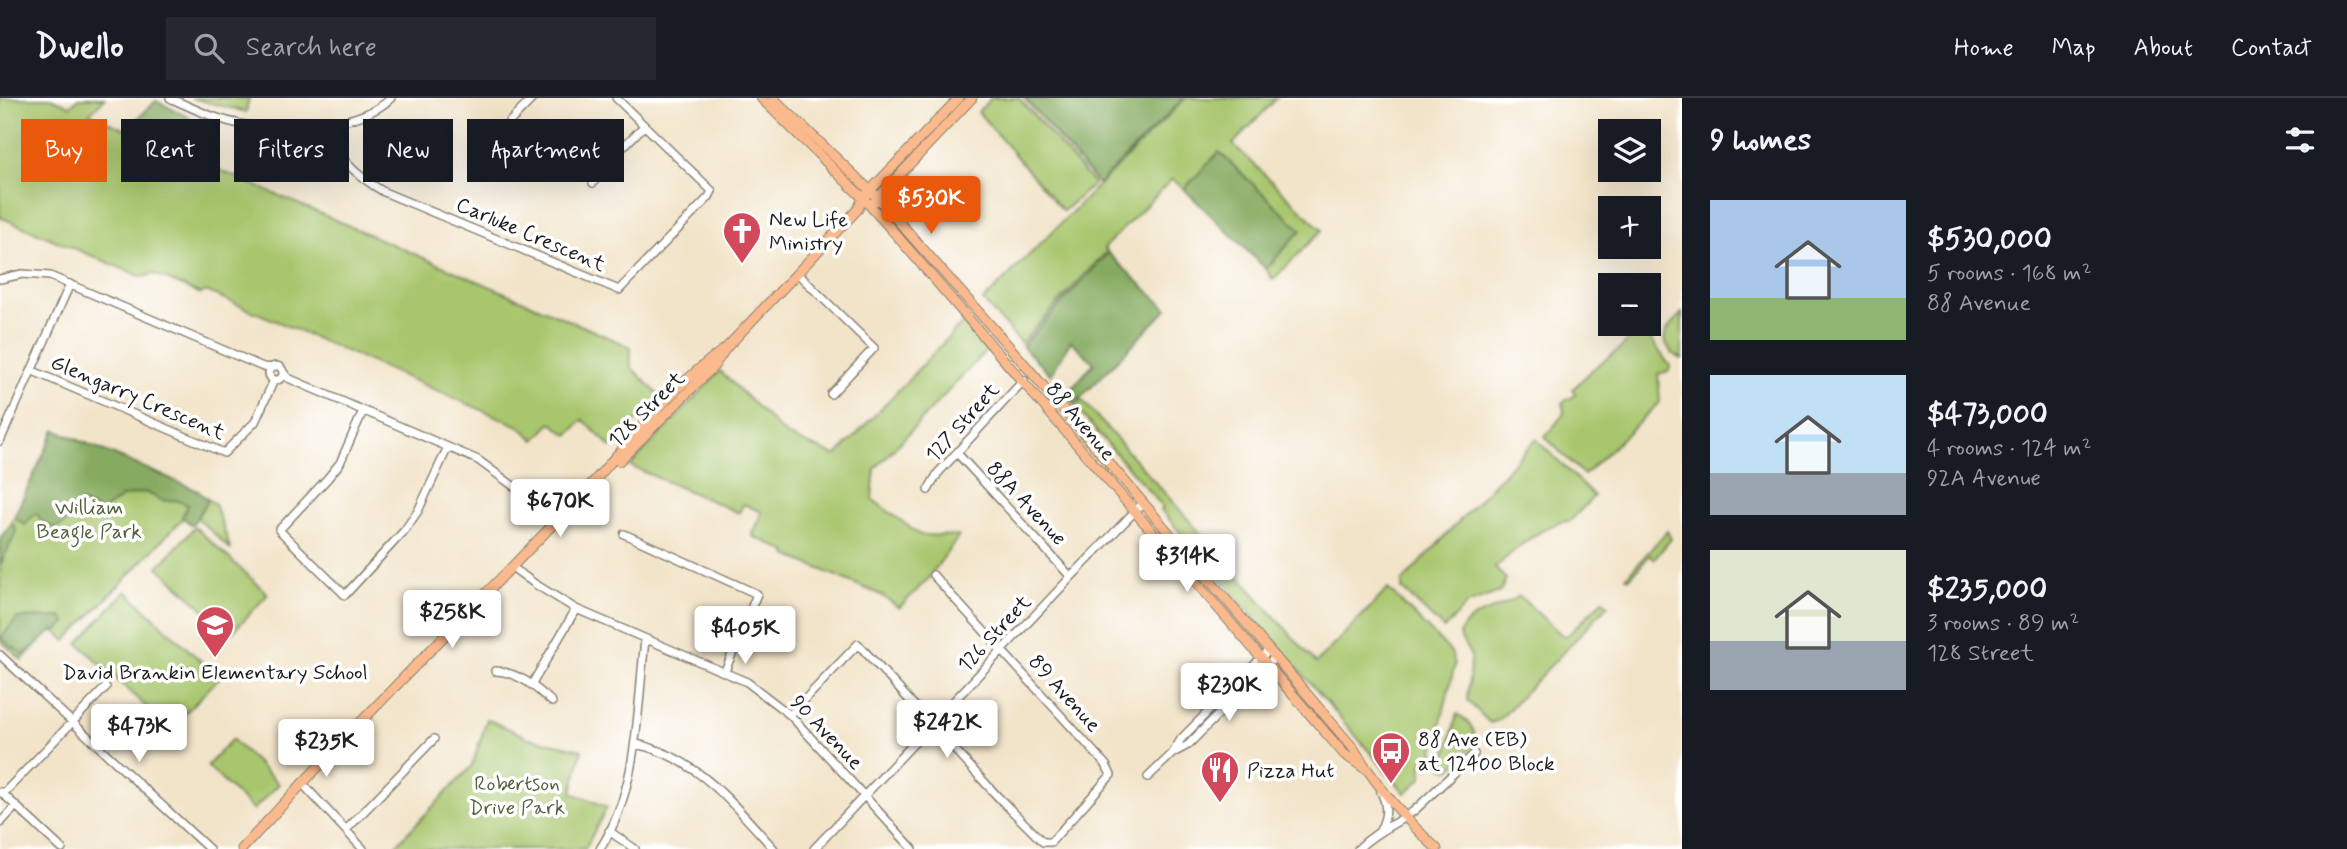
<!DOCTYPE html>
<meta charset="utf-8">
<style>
body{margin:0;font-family:Mynerve,sans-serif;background:#242831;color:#f1f3f6;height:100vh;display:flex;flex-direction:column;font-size:26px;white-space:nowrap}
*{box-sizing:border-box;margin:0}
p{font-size:23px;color:#9ea1a6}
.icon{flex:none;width:38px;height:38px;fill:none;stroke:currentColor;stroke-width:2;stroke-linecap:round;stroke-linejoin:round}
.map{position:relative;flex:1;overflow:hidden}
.panel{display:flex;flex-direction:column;background:#171b24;width:665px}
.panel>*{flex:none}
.hud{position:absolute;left:21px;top:21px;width:665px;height:63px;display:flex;gap:14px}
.tools{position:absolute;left:1598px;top:21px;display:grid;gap:14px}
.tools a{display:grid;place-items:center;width:63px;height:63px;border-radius:0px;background:#171b24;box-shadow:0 7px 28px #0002;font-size:35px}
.price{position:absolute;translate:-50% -60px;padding:0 16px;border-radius:7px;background:#fff;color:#222;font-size:23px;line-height:46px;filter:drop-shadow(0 2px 4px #0008)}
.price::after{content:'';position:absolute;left:50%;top:42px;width:21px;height:16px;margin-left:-10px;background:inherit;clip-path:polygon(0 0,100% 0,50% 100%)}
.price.active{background:#ea580c;color:#fff}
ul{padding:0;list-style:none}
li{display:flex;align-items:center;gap:21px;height:175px;padding:0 28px}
li span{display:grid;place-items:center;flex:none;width:196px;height:140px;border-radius:0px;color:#555}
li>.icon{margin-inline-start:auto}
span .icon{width:84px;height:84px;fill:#fffc;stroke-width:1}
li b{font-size:30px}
h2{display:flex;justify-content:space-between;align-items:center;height:84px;padding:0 28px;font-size:30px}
.pill{padding:0 24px;border-radius:0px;background:#171b24;box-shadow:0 7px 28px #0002;font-size:24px;line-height:63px}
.pill.active{background:#ea580c;color:#fff}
header{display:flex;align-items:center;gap:42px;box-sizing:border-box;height:98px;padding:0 35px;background:#171b24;border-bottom:2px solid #363941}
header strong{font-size:33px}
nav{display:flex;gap:38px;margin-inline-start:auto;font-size:24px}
.search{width:490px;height:63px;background:#242831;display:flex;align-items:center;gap:18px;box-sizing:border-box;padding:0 24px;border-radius:0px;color:#9ea1a6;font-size:26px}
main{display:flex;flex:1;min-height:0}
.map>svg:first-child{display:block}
</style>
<header>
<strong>Dwello</strong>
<div class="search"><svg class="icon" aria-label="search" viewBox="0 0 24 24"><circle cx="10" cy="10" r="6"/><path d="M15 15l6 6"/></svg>Search here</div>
<nav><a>Home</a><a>Map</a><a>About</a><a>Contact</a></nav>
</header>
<main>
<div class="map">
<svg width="1682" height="751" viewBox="0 0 1682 751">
<rect width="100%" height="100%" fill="#fff"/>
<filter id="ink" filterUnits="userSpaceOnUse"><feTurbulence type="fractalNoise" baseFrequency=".0143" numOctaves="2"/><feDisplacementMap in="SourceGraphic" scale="14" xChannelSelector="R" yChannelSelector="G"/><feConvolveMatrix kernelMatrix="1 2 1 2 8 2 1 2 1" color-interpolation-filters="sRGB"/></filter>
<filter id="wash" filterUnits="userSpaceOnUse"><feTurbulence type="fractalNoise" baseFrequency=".00686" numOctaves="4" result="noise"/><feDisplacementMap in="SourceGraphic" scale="28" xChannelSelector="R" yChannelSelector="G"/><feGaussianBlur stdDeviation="1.57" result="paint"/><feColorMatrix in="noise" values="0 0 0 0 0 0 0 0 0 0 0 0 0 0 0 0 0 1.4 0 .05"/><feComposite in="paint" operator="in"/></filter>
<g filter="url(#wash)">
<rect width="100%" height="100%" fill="#f2e4c9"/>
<path fill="#a8c66d" stroke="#627144" stroke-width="2" d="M0,0H51L70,8L79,0H105L89,16L631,249V269L660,298L611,349L583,322L568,337L551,325L535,342L519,328L206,193L201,196L154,176L142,179L0,119Z
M191,0H249L246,14Z
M991,0H1019L1094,86L1063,113L978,14Z
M1186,0H1277L1233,46L1322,132L1273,182L1266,171L1301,132L1219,54L1184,91L1172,81L1104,150L1107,153L1021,245L983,203Z
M1682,215V261L1672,255L1664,242L1666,233Z
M963,224L987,252L875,371L872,401L920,437L959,438L927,482L899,510L881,497L787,457L788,454L752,438L762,414L743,406L739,415L630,368L720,273L786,337L836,358Z
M1644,232L1670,268L1669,273L1658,276L1660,304L1584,377L1545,339L1564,316L1563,304L1576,297L1573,291L1594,270L1621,250L1633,235Z
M1082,302L1316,565L1388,491L1451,554L1455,566L1432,661L1422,665V680L1405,695L1161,412L1163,409L1076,310Z
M55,332L192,391L215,406L231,452L190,413L66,543L52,530L22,562L0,542V442L11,426Z
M1536,341L1594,398L1570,423C1547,423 1511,454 1495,470L1506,481L1500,494L1467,506L1444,531L1402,491V484Z
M195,429L268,496L231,536L158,469Z
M1667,433L1671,441L1654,461L1650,457L1630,480L1626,479Z
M126,493L219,580L170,631L78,545Z
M1519,498L1562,537L1567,538L1603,502L1608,507L1499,622L1490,625L1467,602L1471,558L1459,537C1470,511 1500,514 1519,498Z
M1457,616C1461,619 1468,623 1471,628C1483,645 1461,661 1450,672L1443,669Z
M487,621L529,640L582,652L572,695L607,709L585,751H392L472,668Z
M232,641L279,686L253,712L207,668Z"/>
<path fill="#86ab60" stroke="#51643e" stroke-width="2" d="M1024,0H1184L1098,86Z
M156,3L190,20L178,47L170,52L127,37V31Z
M1219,54L1301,132L1266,171L1184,91Z
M1108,155L1167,211L1074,307L1066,297L1094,265L1071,243L1051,277L1022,248Z
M55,332L197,392L208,402L192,427L182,419L188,407L175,402L163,403L145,394L122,399L101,414L81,404L63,427L54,430L43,425L36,415L25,427L14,419Z
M10,427L15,428L16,435L0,467V440Z
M62,519L66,525L56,533L54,532L23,557L1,540L17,520Z"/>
</g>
<g filter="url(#ink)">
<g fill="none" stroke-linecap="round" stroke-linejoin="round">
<defs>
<path id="minor" d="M170,0C194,11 219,23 246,27C285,34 362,29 391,0
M324,25C335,58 355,77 384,94L619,192L709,99L712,93L616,0
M494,40L533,0
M593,85L613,59L644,28
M797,175L874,250L831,296
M0,181L22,176L50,178L263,269L273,270
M269 275a7 7 0 1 1 14 0a7 7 0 1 1-14 0Z
M33,273L224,355L255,324L274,282
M283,274L288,280L478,362L516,390L555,425
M363,313L340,365L327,381L279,432L345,497L404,433L418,413L448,349
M0,343L70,186
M957,355L1071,479
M928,392L938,375L1024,282
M624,436L757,496L725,573
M512,469L535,486L576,511L747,584L790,617L913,751
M0,557L209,751
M495,573C519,574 535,589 552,604
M532,586L576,511
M790,617L858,546L999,700L1043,744H1051L1111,677L1106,667L933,477
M636,646C697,659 734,707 774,751
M1175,654L1188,647L1275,559
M1148,679L1172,656L1181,641L1269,552
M302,685L363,751
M1,694L62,751
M3,696L106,589
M0,725L16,708
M346,732L434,641
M1380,732C1387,719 1388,708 1381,694
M609,733L635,751
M600,751C639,691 637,610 645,542
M814,751L1071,479L1143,405
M1358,751C1375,733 1397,726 1415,712L1474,656"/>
<path id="major" d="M761,0L863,100L891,131L1344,656L1364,670
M773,0L878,100L1020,261L1354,651C1376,687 1406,722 1437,751
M874,104L972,0
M619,363L714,268L726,250L858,111L863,100L959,0
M242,751C348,634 460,523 570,409C621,357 665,292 726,250"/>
</defs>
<use href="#minor" stroke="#878072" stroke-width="10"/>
<use href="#major" stroke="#878072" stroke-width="11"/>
<use href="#minor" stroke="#fff" stroke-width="7"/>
<use href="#major" stroke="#fbba8d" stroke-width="9"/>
</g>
</g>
<defs>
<symbol id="church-pin" viewBox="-11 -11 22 30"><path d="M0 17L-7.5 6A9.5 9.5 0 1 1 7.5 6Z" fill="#d1495b" stroke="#fff"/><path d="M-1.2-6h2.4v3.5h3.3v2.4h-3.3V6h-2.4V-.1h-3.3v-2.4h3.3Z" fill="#fff"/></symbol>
<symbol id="school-pin" viewBox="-11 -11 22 30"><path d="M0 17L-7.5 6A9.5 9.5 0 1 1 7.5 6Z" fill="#d1495b" stroke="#fff"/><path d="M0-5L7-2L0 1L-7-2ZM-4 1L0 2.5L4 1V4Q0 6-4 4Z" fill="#fff"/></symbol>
<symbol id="bus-pin" viewBox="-11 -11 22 30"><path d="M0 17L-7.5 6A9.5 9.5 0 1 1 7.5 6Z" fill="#d1495b" stroke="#fff"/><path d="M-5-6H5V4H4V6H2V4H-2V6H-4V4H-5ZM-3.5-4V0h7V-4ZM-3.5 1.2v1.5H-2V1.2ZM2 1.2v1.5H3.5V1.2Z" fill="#fff"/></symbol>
<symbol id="restaurant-pin" viewBox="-11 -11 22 30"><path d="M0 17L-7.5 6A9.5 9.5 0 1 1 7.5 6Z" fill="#d1495b" stroke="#fff"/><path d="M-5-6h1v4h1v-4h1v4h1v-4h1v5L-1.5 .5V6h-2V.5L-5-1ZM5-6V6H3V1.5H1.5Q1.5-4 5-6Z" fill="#fff"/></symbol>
</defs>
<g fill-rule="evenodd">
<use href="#church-pin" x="720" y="111" width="44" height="60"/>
<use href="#school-pin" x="193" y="505" width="44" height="60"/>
<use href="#bus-pin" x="1369" y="631" width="44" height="60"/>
<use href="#restaurant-pin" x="1198" y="650" width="44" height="60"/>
</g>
<g text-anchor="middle" stroke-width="7" stroke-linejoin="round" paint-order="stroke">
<g font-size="21" fill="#1c1c1c" stroke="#fff" text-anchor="start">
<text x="769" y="128">New Life<tspan x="769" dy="24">Ministry</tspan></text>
<text x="215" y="581" text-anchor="middle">David Brankin Elementary School</text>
<text x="1418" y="648">88 Ave (EB)<tspan x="1418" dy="24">at 12400 Block</tspan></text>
<text x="1247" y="679">Pizza Hut</text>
</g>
<g font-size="21" fill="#1c1c1c" stroke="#fff">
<text transform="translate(531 136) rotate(23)" y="7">Carluke Crescent</text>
<text transform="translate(138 299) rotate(23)" y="7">Glengarry Crescent</text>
<text transform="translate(646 311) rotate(-45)" y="7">128 Street</text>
<text transform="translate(1081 323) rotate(50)" y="7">88 Avenue</text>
<text transform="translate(962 324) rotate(-48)" y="7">127 Street</text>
<text transform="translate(1027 405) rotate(47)" y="7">88A Avenue</text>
<text transform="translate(994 535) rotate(-47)" y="7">126 Street</text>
<text transform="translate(1065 595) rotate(48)" y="7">89 Avenue</text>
<text transform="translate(827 634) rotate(46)" y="7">90 Avenue</text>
</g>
<g font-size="21" fill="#54603c" stroke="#fff">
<text x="89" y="416">William<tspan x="89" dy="24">Beagle Park</tspan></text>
<text x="517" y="692">Robertson<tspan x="517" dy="24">Drive Park</tspan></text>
</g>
</g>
</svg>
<div class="tools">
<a><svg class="icon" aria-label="layers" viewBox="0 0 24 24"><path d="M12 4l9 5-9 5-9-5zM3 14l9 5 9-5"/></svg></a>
<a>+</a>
<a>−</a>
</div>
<b class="price active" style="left:931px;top:138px">$530K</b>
<b class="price" style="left:560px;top:441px">$670K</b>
<b class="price" style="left:1187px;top:496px">$314K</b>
<b class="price" style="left:452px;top:552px">$258K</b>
<b class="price" style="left:745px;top:568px">$405K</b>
<b class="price" style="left:1229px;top:625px">$230K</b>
<b class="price" style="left:947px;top:662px">$242K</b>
<b class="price" style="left:139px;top:666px">$473K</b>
<b class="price" style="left:326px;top:681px">$235K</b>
<div class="hud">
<a class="pill active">Buy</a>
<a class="pill">Rent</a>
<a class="pill">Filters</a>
<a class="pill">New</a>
<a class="pill">Apartment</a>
</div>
</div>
<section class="panel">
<h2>9 homes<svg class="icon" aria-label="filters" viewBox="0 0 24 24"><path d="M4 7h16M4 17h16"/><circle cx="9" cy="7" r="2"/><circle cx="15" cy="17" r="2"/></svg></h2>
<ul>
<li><span style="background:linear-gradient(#a9c7e8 70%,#8fb573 0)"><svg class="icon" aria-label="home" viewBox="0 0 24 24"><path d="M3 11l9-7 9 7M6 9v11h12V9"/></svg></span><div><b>$530,000</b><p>5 rooms · 168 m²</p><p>88 Avenue</p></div></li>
<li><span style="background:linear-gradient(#bfe0f5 70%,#9aa5b1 0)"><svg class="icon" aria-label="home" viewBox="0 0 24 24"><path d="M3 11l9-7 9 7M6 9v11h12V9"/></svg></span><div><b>$473,000</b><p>4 rooms · 124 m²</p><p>92A Avenue</p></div></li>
<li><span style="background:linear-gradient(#dfe7d0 65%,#9aa5b1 0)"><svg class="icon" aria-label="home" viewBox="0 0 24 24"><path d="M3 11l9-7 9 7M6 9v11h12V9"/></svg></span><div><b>$235,000</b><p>3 rooms · 89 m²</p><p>128 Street</p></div></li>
</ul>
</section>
</main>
